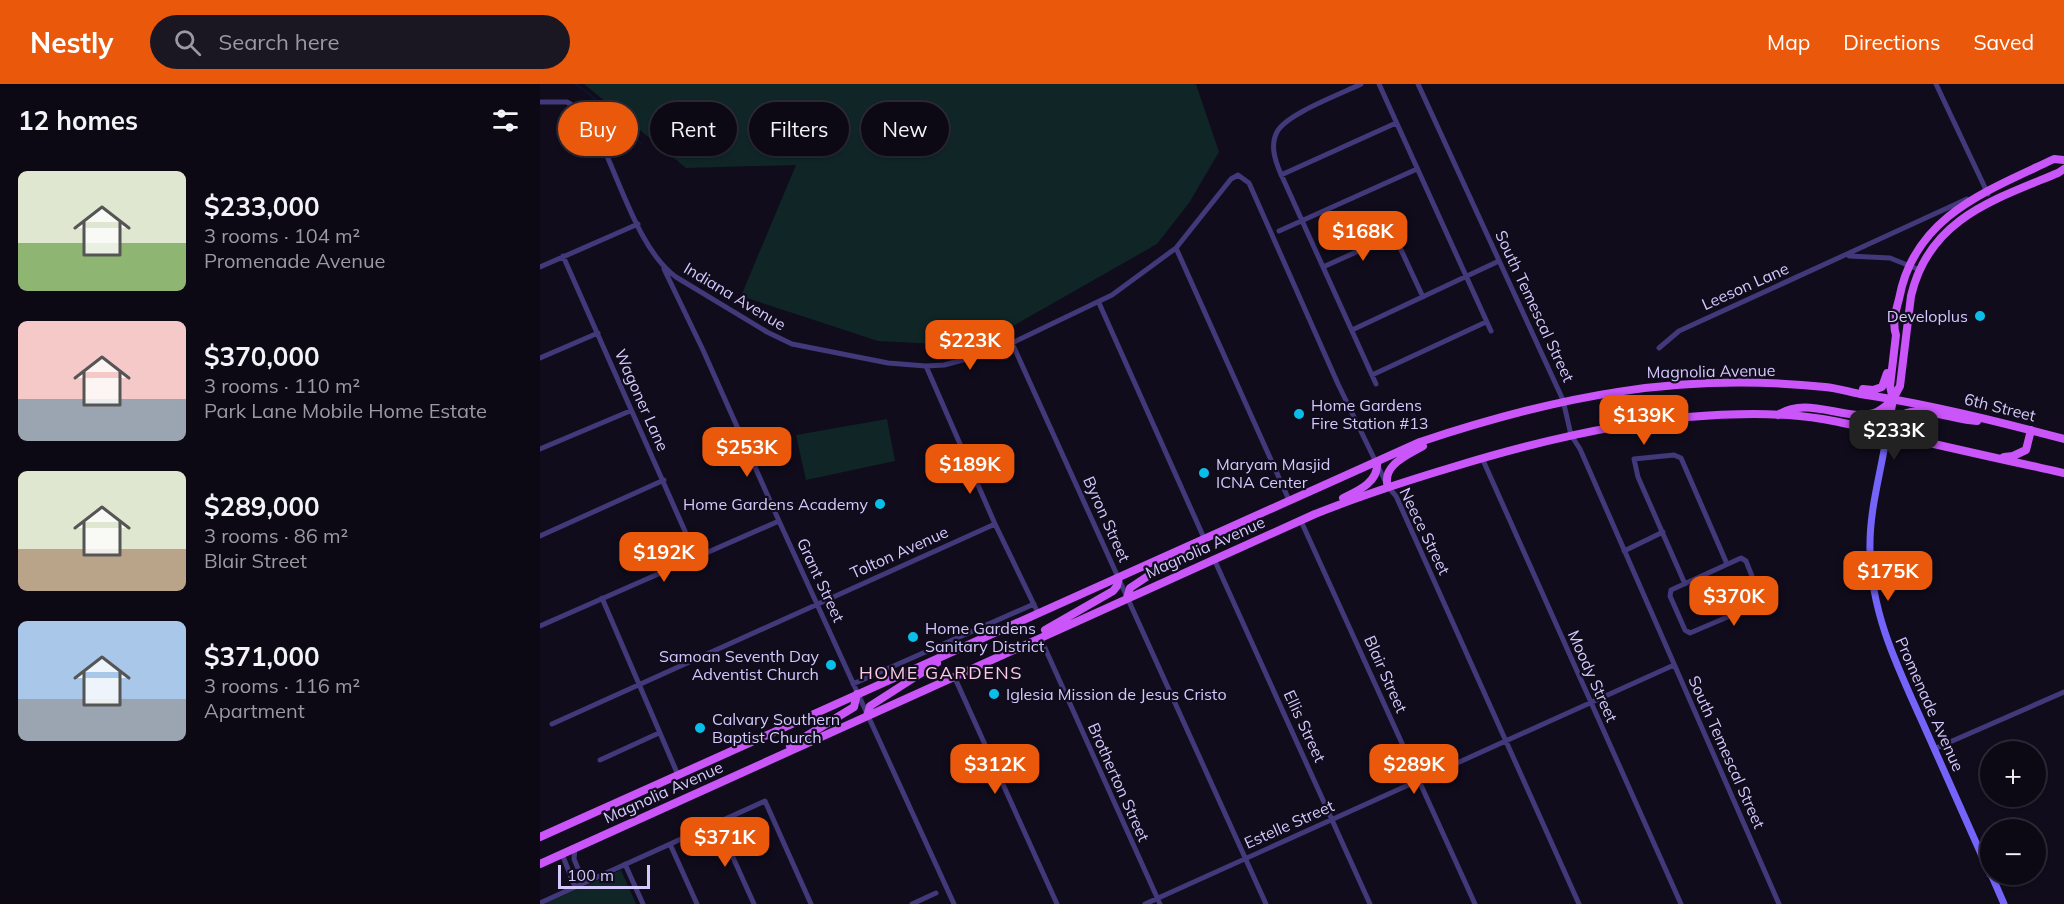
<!DOCTYPE html>
<meta charset="utf-8">
<style>
body{margin:0;font-family:Mulish,sans-serif;background:#1a1722;color:#f1f3f6;height:100vh;display:flex;flex-direction:column;font-size:22px;white-space:nowrap}
*{box-sizing:border-box;margin:0}
p{font-size:20px;color:#9a9aa0}
.icon{flex:none;width:33px;height:33px;fill:none;stroke:currentColor;stroke-width:2;stroke-linecap:round;stroke-linejoin:round}
.map{position:relative;flex:1;overflow:hidden}
.side{display:flex;flex-direction:column;background:#0c0915;width:540px}
.side>*{flex:none}
.banner{position:absolute;left:18px;top:18px;width:570px;height:54px;display:flex;gap:12px}
.buttons{position:absolute;left:1440px;top:657px;display:grid;gap:12px}
.buttons a{display:grid;place-items:center;width:66px;height:66px;border-radius:50%;background:#0c0915;box-shadow:0 2px 4px #0004,0 0 0 2px #2c2a34;font-size:30px}
.scale{position:absolute;left:18px;bottom:15px;width:92px;box-sizing:border-box;padding-left:6px;border:3px solid #d4c9fd;border-top:0;font-size:16px;line-height:21px;white-space:nowrap;color:#d4c9fd;-webkit-text-stroke:4px #100c1c;paint-order:stroke}
.price{position:absolute;translate:-50% -51px;padding:0 14px;border-radius:12px;background:#ea580c;color:#fff;font-size:20px;line-height:39px;filter:drop-shadow(0 2px 3px #0008)}
.price::after{content:'';position:absolute;left:50%;top:36px;width:18px;height:14px;margin-left:-9px;background:inherit;clip-path:polygon(0 0,100% 0,50% 100%)}
.price.selected{background:#222;color:#fff}
ul{padding:0;list-style:none}
li{display:flex;align-items:center;gap:18px;height:150px;padding:0 18px}
li span{display:grid;place-items:center;flex:none;width:168px;height:120px;border-radius:9px;color:#555}
li>.icon{margin-inline-start:auto}
span .icon{width:72px;height:72px;fill:#fffc;stroke-width:1}
li b{font-size:26px}
h2{display:flex;justify-content:space-between;align-items:center;height:72px;padding:0 18px;font-size:26px}
.tag{padding:0 21px;border-radius:27px;background:#0c0915;box-shadow:0 2px 4px #0004,0 0 0 2px #2c2a34;font-size:21px;line-height:54px}
.tag.selected{background:#ea580c;color:#fff}
header{display:flex;align-items:center;gap:36px;box-sizing:border-box;height:84px;padding:0 30px;background:#ea580c;color:#fff}
header strong{font-size:28px}
nav{display:flex;gap:33px;margin-inline-start:auto;font-size:21px}
.search{width:420px;height:54px;background:#1a1722;display:flex;align-items:center;gap:15px;box-sizing:border-box;padding:0 21px;border-radius:33px;color:#9a9aa0;font-size:22px}
main{display:flex;flex:1;min-height:0}
.map>svg:first-child{display:block}
</style>
<header>
<strong>Nestly</strong>
<div class="search"><svg class="icon" aria-label="search" viewBox="0 0 24 24"><circle cx="10" cy="10" r="6"/><path d="M15 15l6 6"/></svg>Search here</div>
<nav><a>Map</a><a>Directions</a><a>Saved</a></nav>
</header>
<main>
<section class="side">
<h2>12 homes<svg class="icon" aria-label="filters" viewBox="0 0 24 24"><path d="M4 7h16M4 17h16"/><circle cx="9" cy="7" r="2"/><circle cx="15" cy="17" r="2"/></svg></h2>
<ul>
<li><span style="background:linear-gradient(#dfe7d0 60%,#8fb573 0)"><svg class="icon" aria-label="home" viewBox="0 0 24 24"><path d="M3 11l9-7 9 7M6 9v11h12V9"/></svg></span><div><b>$233,000</b><p>3 rooms · 104 m²</p><p>Promenade Avenue</p></div></li>
<li><span style="background:linear-gradient(#f6c9c9 65%,#9aa5b1 0)"><svg class="icon" aria-label="home" viewBox="0 0 24 24"><path d="M3 11l9-7 9 7M6 9v11h12V9"/></svg></span><div><b>$370,000</b><p>3 rooms · 110 m²</p><p>Park Lane Mobile Home Estate</p></div></li>
<li><span style="background:linear-gradient(#dfe7d0 65%,#b9a48a 0)"><svg class="icon" aria-label="home" viewBox="0 0 24 24"><path d="M3 11l9-7 9 7M6 9v11h12V9"/></svg></span><div><b>$289,000</b><p>3 rooms · 86 m²</p><p>Blair Street</p></div></li>
<li><span style="background:linear-gradient(#a9c7e8 65%,#9aa5b1 0)"><svg class="icon" aria-label="home" viewBox="0 0 24 24"><path d="M3 11l9-7 9 7M6 9v11h12V9"/></svg></span><div><b>$371,000</b><p>3 rooms · 116 m²</p><p>Apartment</p></div></li>
</ul>
</section>
<div class="map">
<svg width="1524" height="820" viewBox="0 0 1524 820">
<rect width="100%" height="100%" fill="#100c1c"/>
<path fill="#0f2526" d="M44,0H656L679,68L649,119L617,160L473,242L397,260L338,257L201,212L256,81L146,84Z
M347,335L355,377L266,396L256,351Z
M81,786L96,820H4Z"/>
<g fill="none" stroke-linecap="round" stroke-linejoin="round">
<path stroke="#0a1637" stroke-width="1.5" d="M35,0L47,8L102,60"/>
<path stroke="#413979" stroke-width="5" d="M821,0C801,10 746,30 737,48C730,61 735,76 740,88L836,300
M839,0L951,247
M878,0L1023,316L1031,351L1040,365L1239,820
M1396,0L1448,110
M0,18H27L45,29C75,74 93,162 136,193L227,248L252,260L348,279L386,282L404,281L434,273L472,259L572,211L636,164L691,95L698,91L709,99L798,300L848,403L856,412L1039,820
M741,91L856,39
M849,140L883,213
M739,147L877,85
M636,164L749,416
M23,172L156,472
M1309,172L1350,174L1380,186
M0,183L98,140
M783,183L854,151
M124,185L163,266L239,437L414,820
M559,219L664,454
M812,246L959,177
M472,259L726,820
M1119,264L1139,247L1427,115
M0,274L58,249
M386,282L455,440L498,529
M832,291L946,238
M0,365L90,327
M942,374L1141,820
M761,437L935,820
M0,452L124,396
M1084,467L1123,448
M1201,474L1206,477L1221,515L1218,520L1150,549L1145,546L1130,512L1131,506Z
M674,475L830,820
M1145,500L1098,393L1094,375L1134,371L1141,374L1187,480
M62,514L138,691
M0,542L239,437
M500,553L620,820
M414,592L517,820
M313,600L494,520
M12,640L455,440
M1394,665L1524,608
M60,676L119,649
M177,738L214,820
M130,760L157,820
M35,764L34,775L44,799
M22,770L35,803
M85,780L103,820
M0,819L225,717L271,820
M372,820L396,809
M605,820L1134,581"/>
<path stroke="#7564f9" stroke-width="7" d="M1347,349C1341,389 1329,426 1330,466C1331,531 1359,586 1385,644C1406,692 1428,741 1450,790
M1451,790L1464,820"/>
<path stroke="#ca55f9" stroke-width="8" d="M1323,305L1333,306L1342,303L1347,289
M1353,315L1350,302L1356,251C1352,240 1356,226 1359,215C1374,132 1447,107 1514,75L1524,76
M1238,331C1267,311 1306,338 1334,329C1341,327 1347,321 1353,316
M1350,343C1367,312 1410,337 1437,337
M1347,349L1353,315L1360,302L1371,212C1389,135 1453,116 1518,89L1524,85
M1464,373L1473,372L1486,366L1491,346
M848,403C841,381 868,371 883,362
M803,414C818,407 839,398 837,378
M587,514L590,504L644,468
M505,546L573,507L577,502L579,493
M327,632L330,622L397,579
M250,662L314,623L317,610
M0,753L880,358C1018,312 1139,288 1285,303C1297,304 1309,308 1320,310C1389,320 1457,337 1524,355
M0,780L775,430C820,412 866,397 913,383C1021,350 1134,325 1248,331C1281,333 1314,341 1347,349C1405,363 1465,376 1524,389"/>
</g>
<g fill="#09bfe9" stroke="#100c1c" stroke-width="2">
<circle cx="1440" cy="232" r="6"/>
<circle cx="759" cy="330" r="6"/>
<circle cx="664" cy="389" r="6"/>
<circle cx="340" cy="420" r="6"/>
<circle cx="373" cy="553" r="6"/>
<circle cx="291" cy="581" r="6"/>
<circle cx="454" cy="610" r="6"/>
<circle cx="160" cy="644" r="6"/>
</g>
<g text-anchor="middle" stroke-width="4.5" stroke-linejoin="round" paint-order="stroke">
<g font-size="16" fill="#d4c9fd" stroke="#100c1c">
<text transform="translate(1205 202) rotate(-24)" y="6">Leeson Lane</text>
<text transform="translate(195 212) rotate(31)" y="6">Indiana Avenue</text>
<text transform="translate(995 222) rotate(65)" y="6">South Temescal Street</text>
<text transform="translate(1171 287) rotate(-1)" y="6">Magnolia Avenue</text>
<text transform="translate(102 316) rotate(66)" y="6">Wagoner Lane</text>
<text transform="translate(1460 323) rotate(14)" y="6">6th Street</text>
<text transform="translate(567 435) rotate(66)" y="6">Byron Street</text>
<text transform="translate(885 447) rotate(64)" y="6">Neece Street</text>
<text transform="translate(665 463) rotate(-24)" y="6">Magnolia Avenue</text>
<text transform="translate(359 468) rotate(-24)" y="6">Tolton Avenue</text>
<text transform="translate(281 496) rotate(65)" y="6">Grant Street</text>
<text transform="translate(846 590) rotate(66)" y="6">Blair Street</text>
<text transform="translate(1053 592) rotate(66)" y="6">Moody Street</text>
<text transform="translate(1390 620) rotate(66)" y="6">Promenade Avenue</text>
<text transform="translate(765 642) rotate(65)" y="6">Ellis Street</text>
<text transform="translate(1187 668) rotate(66)" y="6">South Temescal Street</text>
<text transform="translate(579 698) rotate(66)" y="6">Brotherton Street</text>
<text transform="translate(123 708) rotate(-24)" y="6">Magnolia Avenue</text>
<text transform="translate(749 740) rotate(-24)" y="6">Estelle Street</text>
</g>
<g font-size="16" fill="#d4c9fd" stroke="#100c1c" text-anchor="start">
<text x="1428" y="238" text-anchor="end">Developlus</text>
<text x="771" y="327">Home Gardens<tspan x="771" dy="18">Fire Station #13</tspan></text>
<text x="676" y="386">Maryam Masjid<tspan x="676" dy="18">ICNA Center</tspan></text>
<text x="328" y="426" text-anchor="end">Home Gardens Academy</text>
<text x="385" y="550">Home Gardens<tspan x="385" dy="18">Sanitary District</tspan></text>
<text x="279" y="578" text-anchor="end">Samoan Seventh Day<tspan x="279" dy="18">Adventist Church</tspan></text>
<text x="466" y="616">Iglesia Mission de Jesus Cristo</text>
<text x="172" y="641">Calvary Southern<tspan x="172" dy="18">Baptist Church</tspan></text>
</g>
<g font-size="18" letter-spacing="1.5" fill="#fdcbe6" stroke="#100c1c">
<text x="401" y="595">HOME GARDENS</text>
</g>
</g>
</svg>
<div class="buttons">
<a>+</a>
<a>−</a>
</div>
<div class="scale">100 m</div>
<b class="price" style="left:823px;top:178px">$168K</b>
<b class="price" style="left:430px;top:287px">$223K</b>
<b class="price" style="left:1104px;top:362px">$139K</b>
<b class="price selected" style="left:1354px;top:377px">$233K</b>
<b class="price" style="left:207px;top:394px">$253K</b>
<b class="price" style="left:430px;top:411px">$189K</b>
<b class="price" style="left:124px;top:499px">$192K</b>
<b class="price" style="left:1348px;top:518px">$175K</b>
<b class="price" style="left:1194px;top:543px">$370K</b>
<b class="price" style="left:455px;top:711px">$312K</b>
<b class="price" style="left:874px;top:711px">$289K</b>
<b class="price" style="left:185px;top:784px">$371K</b>
<div class="banner">
<a class="tag selected">Buy</a>
<a class="tag">Rent</a>
<a class="tag">Filters</a>
<a class="tag">New</a>
</div>
</div>
</main>
